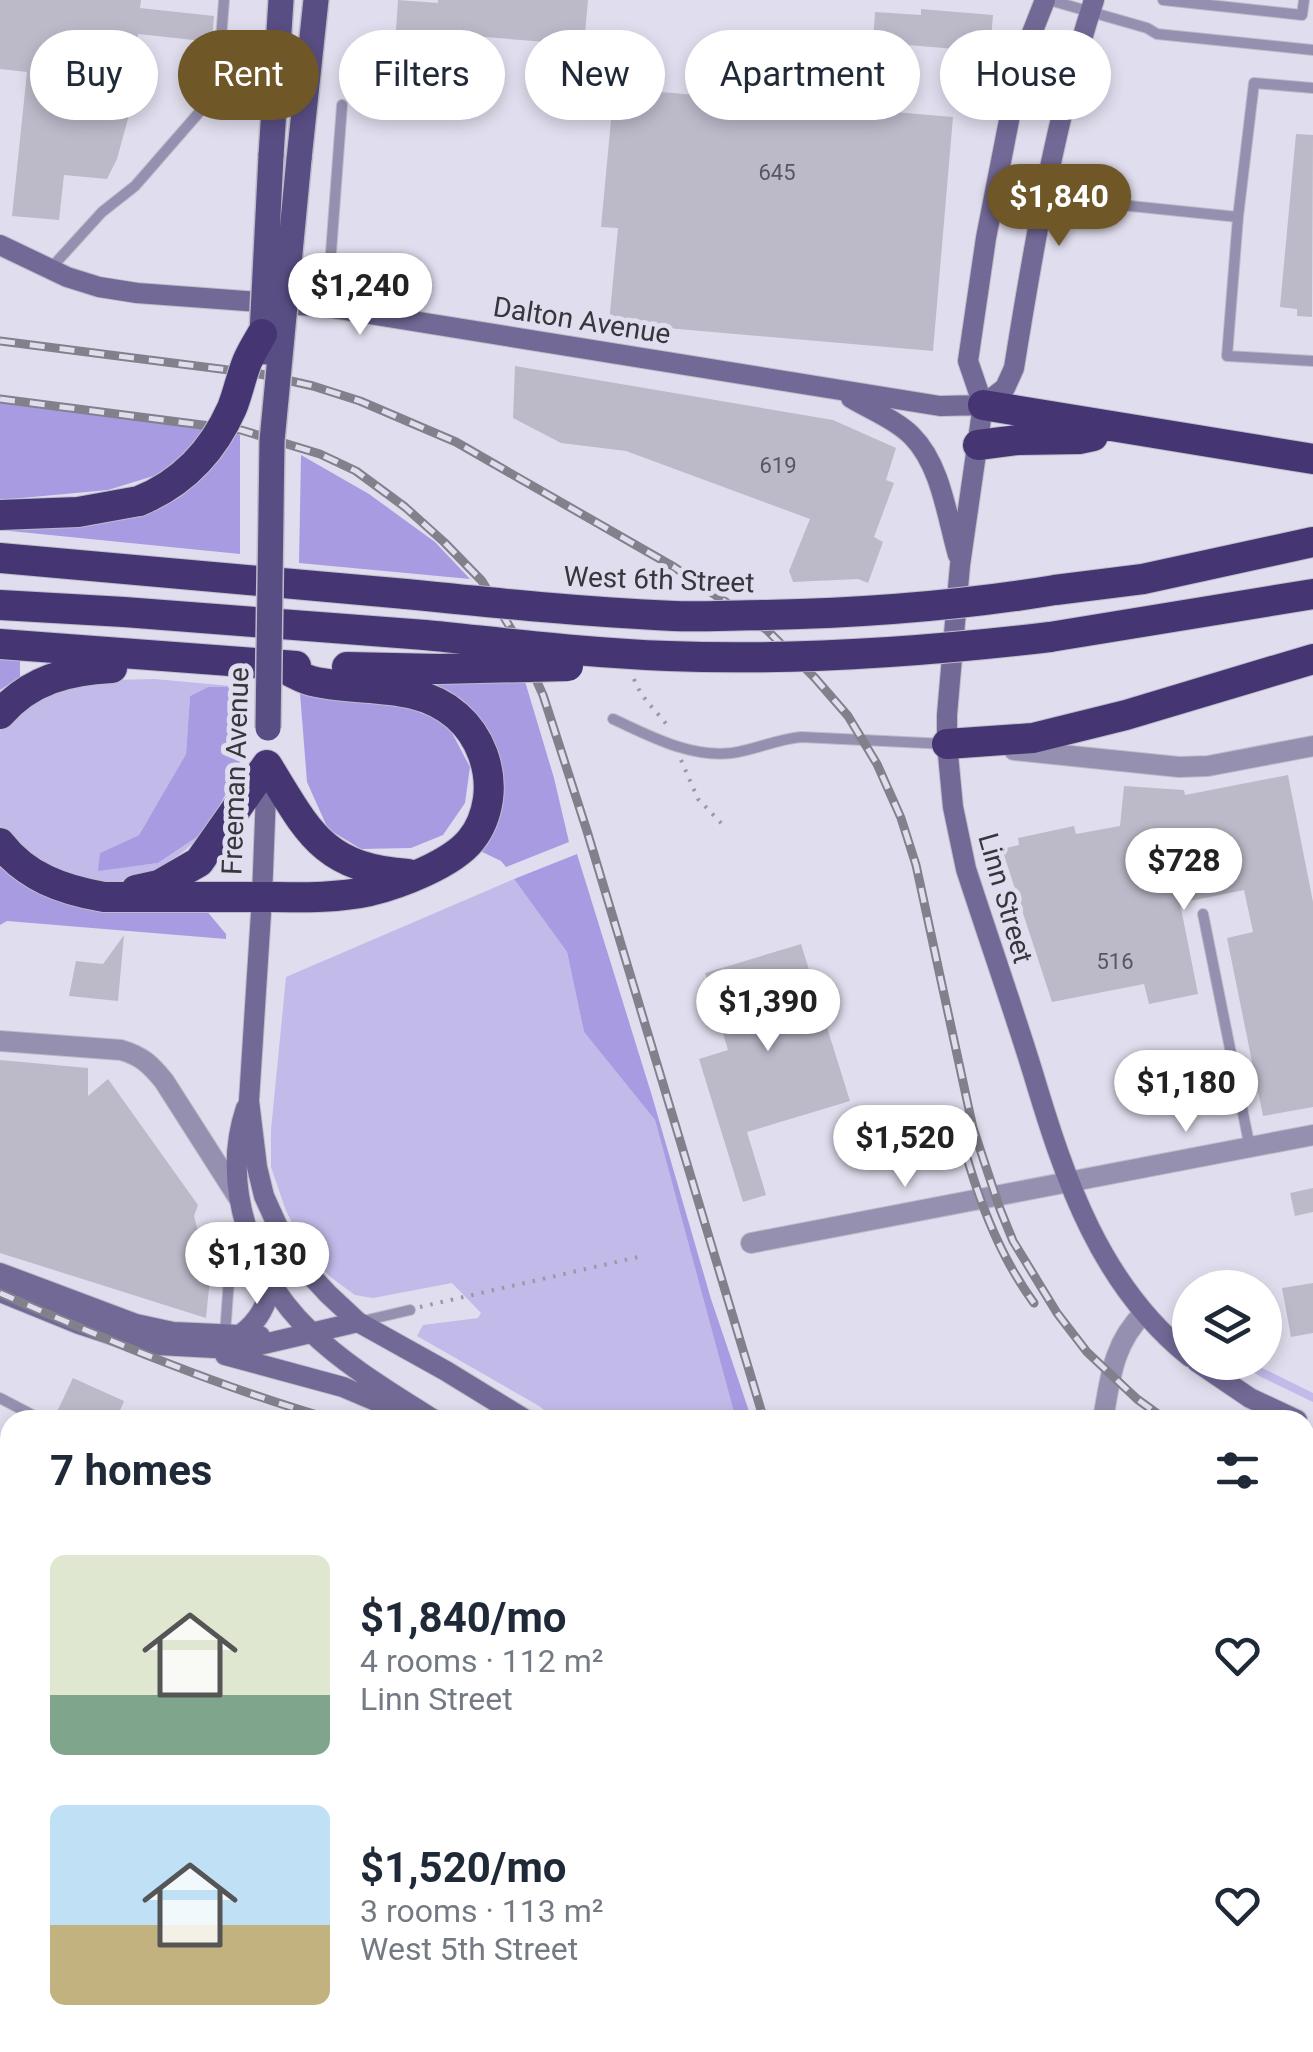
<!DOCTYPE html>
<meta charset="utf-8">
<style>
body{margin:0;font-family:Roboto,sans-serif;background:#f2f2f3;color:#1f2937;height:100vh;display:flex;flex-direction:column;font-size:38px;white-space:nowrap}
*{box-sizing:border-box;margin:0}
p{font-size:32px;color:#747a83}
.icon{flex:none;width:55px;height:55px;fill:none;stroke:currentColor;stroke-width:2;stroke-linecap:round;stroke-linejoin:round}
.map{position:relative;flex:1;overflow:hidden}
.panel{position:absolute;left:0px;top:1410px;width:1315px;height:642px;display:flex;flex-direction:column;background:#fff;border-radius:30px 30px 0 0;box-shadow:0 5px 15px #0003}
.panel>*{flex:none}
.guide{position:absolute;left:30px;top:30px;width:1255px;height:90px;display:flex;gap:20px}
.tools{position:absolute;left:1172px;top:1270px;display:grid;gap:20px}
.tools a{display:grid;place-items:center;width:110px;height:110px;border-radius:50%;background:#fff;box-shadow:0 5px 15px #0003;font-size:50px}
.price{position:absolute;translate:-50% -85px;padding:0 22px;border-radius:35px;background:#fff;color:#222;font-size:32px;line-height:65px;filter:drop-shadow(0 2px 5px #0008)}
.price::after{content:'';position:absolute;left:50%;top:60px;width:30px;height:22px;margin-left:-15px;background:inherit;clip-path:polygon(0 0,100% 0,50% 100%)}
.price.on{background:#6f5728;color:#fff}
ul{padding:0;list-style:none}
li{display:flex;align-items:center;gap:30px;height:250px;padding:0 50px}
li span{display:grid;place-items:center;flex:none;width:280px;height:200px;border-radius:15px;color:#555}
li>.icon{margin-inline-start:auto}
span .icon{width:120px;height:120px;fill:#fffc;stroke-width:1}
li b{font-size:42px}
h2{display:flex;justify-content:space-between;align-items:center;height:120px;padding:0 50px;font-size:42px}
.pill{padding:0 35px;border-radius:45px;background:#fff;box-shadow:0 5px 15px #0003;font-size:35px;line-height:90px}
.pill.on{background:#6f5728;color:#fff}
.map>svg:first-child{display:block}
</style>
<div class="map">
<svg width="1313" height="2052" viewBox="0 0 1313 2052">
<rect width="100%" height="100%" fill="#e0deee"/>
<path fill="#c2bae9" d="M154,679L243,687H208L190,696L186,754L139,835L100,853L99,870L158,863L206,831L184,851L156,871L121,881L92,882L75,878L15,847L0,826V731L9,715L68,681Z
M514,879L567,952L584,1032L655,1120L736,1420H557L539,1406L417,1336L423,1325L478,1318L481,1313L452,1283L373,1298L355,1295L329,1276L304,1245L286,1211L271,1167V1130L286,977Z
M1239,1363H1252L1313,1393V1402L1261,1377Z"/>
<path fill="#a99be2" d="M0,403L205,428L193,447L160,474L108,490L0,500Z
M232,432L240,435V554L0,530C43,524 153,518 184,494C205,477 219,455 232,432Z
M301,455L369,494L435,542L470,579L299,563Z
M0,652L20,653V677L0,690Z
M412,678H524L554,778L569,842L506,867L501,861L476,849L500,786Z
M208,687H243L240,767L206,831L158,863L98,871L100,853L139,835L186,754L190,696Z
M300,693L364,696L424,707L451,731L470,767L465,803L443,835L411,848L361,849L328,829L307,782Z
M577,854L652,1096L711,1299L752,1420H736L655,1120L584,1032L567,952L514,879Z
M0,866L205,909L226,934V939L7,921L0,925Z"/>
<path fill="#887abf" d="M0,1557L10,1562V2042H727L743,2052H0Z"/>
<path fill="#bcbac9" d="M0,0H141L140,8L214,16L212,42L138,34L130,111L117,159L107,179L64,175L59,220L12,216L27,72L0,69Z
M398,0L438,3V0H588L584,45L396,30Z
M921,9L993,15L990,52L873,42L875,12L921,15Z
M614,88L953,117L933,351L609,323L618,228L601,227Z
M1296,134L1313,135L1312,317L1297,316V309L1280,307Z
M515,366L833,420L896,448L886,480L894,483L874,537L883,542L868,583L858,579L793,582L789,571L810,519L626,451L561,443L513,418Z
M1288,775L1313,902V1107L1263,1116L1227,938L1253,932L1244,890L1180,903L1198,994L1149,1004L1144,984L1052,1002L1002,849L1019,845L1018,838L1074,826L1076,834L1120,826L1124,786L1184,790L1185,795Z
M124,935L118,1001L69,996L76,961L103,964Z
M801,944L850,1101L747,1132L766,1195L743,1202L699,1059L728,1050L705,973Z
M0,1060L88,1068V1096L108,1079L198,1205L194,1216L198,1231L214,1239L206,1318L0,1253Z
M1313,1188V1212L1295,1216L1290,1193Z
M1313,1283V1333L1291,1337L1282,1288Z
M73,1378L124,1401L116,1420H53Z"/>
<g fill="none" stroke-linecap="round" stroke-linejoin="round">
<defs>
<path id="lane" d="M1049,0L1147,28L1157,34L1313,50
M1163,0L1302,15L1304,0
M1313,88L1254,83L1238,217L1227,356L1313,361
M995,192L1238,217
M51,268L102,212L135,186L203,108L218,80L224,0
M327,306L342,105
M613,719C650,736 690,758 732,753C755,750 777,739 801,737L946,744
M1203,914L1250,1148
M363,1321L410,1310
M225,1334L229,1279
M0,1398L42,1420
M1011,2042V2052
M1024,2042L1041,2052
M1265,2042L1280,2052"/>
<path id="street" d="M1014,750L1179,767L1208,766L1313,746
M0,1041L121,1050C142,1056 151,1065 164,1081L238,1197
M751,1243L1313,1135
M1103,1420C1110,1379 1113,1343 1144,1313"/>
<path id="secondary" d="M1045,0L1032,33L1014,95L986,238L968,361L983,405L960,565L947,715V744L953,807L966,869C988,937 1012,1005 1033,1073C1065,1180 1100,1285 1190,1357
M0,245L67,277L99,287L137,293L326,307L940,406L983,405
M851,398C871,410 896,420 912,436C941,465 947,517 958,555
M983,405L1005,388L1014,368C1034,244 1055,120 1094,0
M267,767L262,897L249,1101L257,1167L264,1196L278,1227L302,1266L328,1294L358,1322L446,1371L526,1420
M246,1108C220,1185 252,1276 310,1331C346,1366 392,1393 434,1420
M0,1273L136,1324L173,1332L260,1336
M0,1292L79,1324L122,1338L159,1345L233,1349L255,1346L358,1322
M240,1335C259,1321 267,1305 271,1283
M225,1355L343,1387L402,1412
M1197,1362L1250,1398L1297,1420
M1305,1976L1313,1981
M1305,2019L1313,2024"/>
<path id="primary" d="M271,156L281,0
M299,159L316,0"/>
<path id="highway" d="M983,405L1313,459
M978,445L1018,440L1079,439L1093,436
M0,515L78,512L139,501
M0,558L406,594
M1055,590L1143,579L1313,542
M0,605L124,612L425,635
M1050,637L1313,594
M0,644L296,666
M347,667L439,669
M0,714C30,680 68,670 112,668
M947,744L1033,738L1126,715L1313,659
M0,843C26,877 63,890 104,897C155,897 205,897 256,897C294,897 333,899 370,891C399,884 452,864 471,840C480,829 486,813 488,799C492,769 480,736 457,716C416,680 360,693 312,681C300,678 288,670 278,665
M136,890L159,885L199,862L267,765C308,831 322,868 408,874"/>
</defs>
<use href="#lane" stroke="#bebcca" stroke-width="12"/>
<use href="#street" stroke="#bebcca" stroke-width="22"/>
<use href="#secondary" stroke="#bebcca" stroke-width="22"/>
<use href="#primary" stroke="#bebcca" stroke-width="28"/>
<use href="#highway" stroke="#bebcca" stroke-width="32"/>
<path stroke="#9a99a5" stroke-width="4" stroke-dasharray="2.5 8" stroke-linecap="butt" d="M634,679C643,702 656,709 669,728
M681,760L698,799L724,826
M420,1307L638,1257"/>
<use href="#lane" stroke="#9590af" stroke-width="10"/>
<use href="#street" stroke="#9590af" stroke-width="20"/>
<use href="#secondary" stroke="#726996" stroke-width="20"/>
<use href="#primary" stroke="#594e84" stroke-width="25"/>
<use href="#highway" stroke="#453573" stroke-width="30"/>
<defs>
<path id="rail" d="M0,341L260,374L313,386L360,401L456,442L674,567L767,630L815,678L848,716L877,764L901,818L916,865L973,1128L1000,1209L1013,1241L1057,1313L1087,1352L1137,1399L1166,1420
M0,399L241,430L320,454L356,471L405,507L444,542L482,581L519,642L543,695L587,831L764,1420
M959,1130C976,1192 996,1251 1034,1303
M0,1293C109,1341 219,1387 334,1420
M1305,1487L1313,1489
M1305,1509H1313
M1305,1795L1313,1797"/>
</defs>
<use href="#rail" stroke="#82808b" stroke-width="9"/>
<use href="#rail" stroke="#e0deee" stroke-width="5" stroke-dasharray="15" stroke-linecap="butt"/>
<defs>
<path id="primary-bridge" d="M264,352L262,334L271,156
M268,728L272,441L299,159"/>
<path id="highway-bridge" d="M139,501C183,483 213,451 232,408C238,393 241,377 247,362C251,352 257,343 262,334
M406,594C495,603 584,612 674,616C704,617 735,615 766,615C863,613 959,606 1055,590
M425,635C506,643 587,653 668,656C796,661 923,652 1050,637
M439,669L568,666"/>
</defs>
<use href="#primary-bridge" stroke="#bebcca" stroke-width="28" stroke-linecap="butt"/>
<use href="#highway-bridge" stroke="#bebcca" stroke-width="32" stroke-linecap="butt"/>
<use href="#primary-bridge" stroke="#594e84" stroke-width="25"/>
<use href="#highway-bridge" stroke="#453573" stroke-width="30"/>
</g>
<g text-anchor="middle" stroke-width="10" stroke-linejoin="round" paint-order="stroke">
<g font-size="22" fill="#58575f">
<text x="777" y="180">645</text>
<text x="778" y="473">619</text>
<text x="1115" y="969">516</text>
</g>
<g font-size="28" fill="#37363c" stroke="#e0deee">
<text transform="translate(582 320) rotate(9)" y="10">Dalton Avenue</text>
<text transform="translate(659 579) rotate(2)" y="10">West 6th Street</text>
<text transform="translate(235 771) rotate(-88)" y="10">Freeman Avenue</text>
<text transform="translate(1006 898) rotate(74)" y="10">Linn Street</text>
</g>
</g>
</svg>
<div class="tools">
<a><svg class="icon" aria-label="layers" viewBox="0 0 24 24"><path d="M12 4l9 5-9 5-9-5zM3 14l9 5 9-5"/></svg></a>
</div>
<b class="price on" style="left:1059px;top:249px">$1,840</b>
<b class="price" style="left:360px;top:338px">$1,240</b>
<b class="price" style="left:1184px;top:913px">$728</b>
<b class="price" style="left:768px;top:1054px">$1,390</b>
<b class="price" style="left:1186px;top:1135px">$1,180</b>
<b class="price" style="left:905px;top:1190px">$1,520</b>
<b class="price" style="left:257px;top:1307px">$1,130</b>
<div class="guide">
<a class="pill">Buy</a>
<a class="pill on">Rent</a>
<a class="pill">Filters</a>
<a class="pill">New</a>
<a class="pill">Apartment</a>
<a class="pill">House</a>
</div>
<section class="panel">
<h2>7 homes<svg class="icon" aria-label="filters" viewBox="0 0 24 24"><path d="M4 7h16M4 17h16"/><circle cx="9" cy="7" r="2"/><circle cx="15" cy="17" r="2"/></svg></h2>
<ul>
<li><span style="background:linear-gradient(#dfe7d0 70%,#7fa58c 0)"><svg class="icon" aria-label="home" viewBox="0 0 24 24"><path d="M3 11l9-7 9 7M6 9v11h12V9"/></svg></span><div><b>$1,840/mo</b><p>4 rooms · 112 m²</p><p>Linn Street</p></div><svg class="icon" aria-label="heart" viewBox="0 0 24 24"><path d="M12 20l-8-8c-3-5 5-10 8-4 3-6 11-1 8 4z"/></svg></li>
<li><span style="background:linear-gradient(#bfe0f5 60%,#c2b280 0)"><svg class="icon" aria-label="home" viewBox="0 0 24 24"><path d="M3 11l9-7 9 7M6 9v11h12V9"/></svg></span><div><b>$1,520/mo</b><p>3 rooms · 113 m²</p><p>West 5th Street</p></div><svg class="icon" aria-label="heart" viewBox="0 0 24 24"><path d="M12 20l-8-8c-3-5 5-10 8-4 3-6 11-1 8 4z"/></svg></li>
</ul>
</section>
</div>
